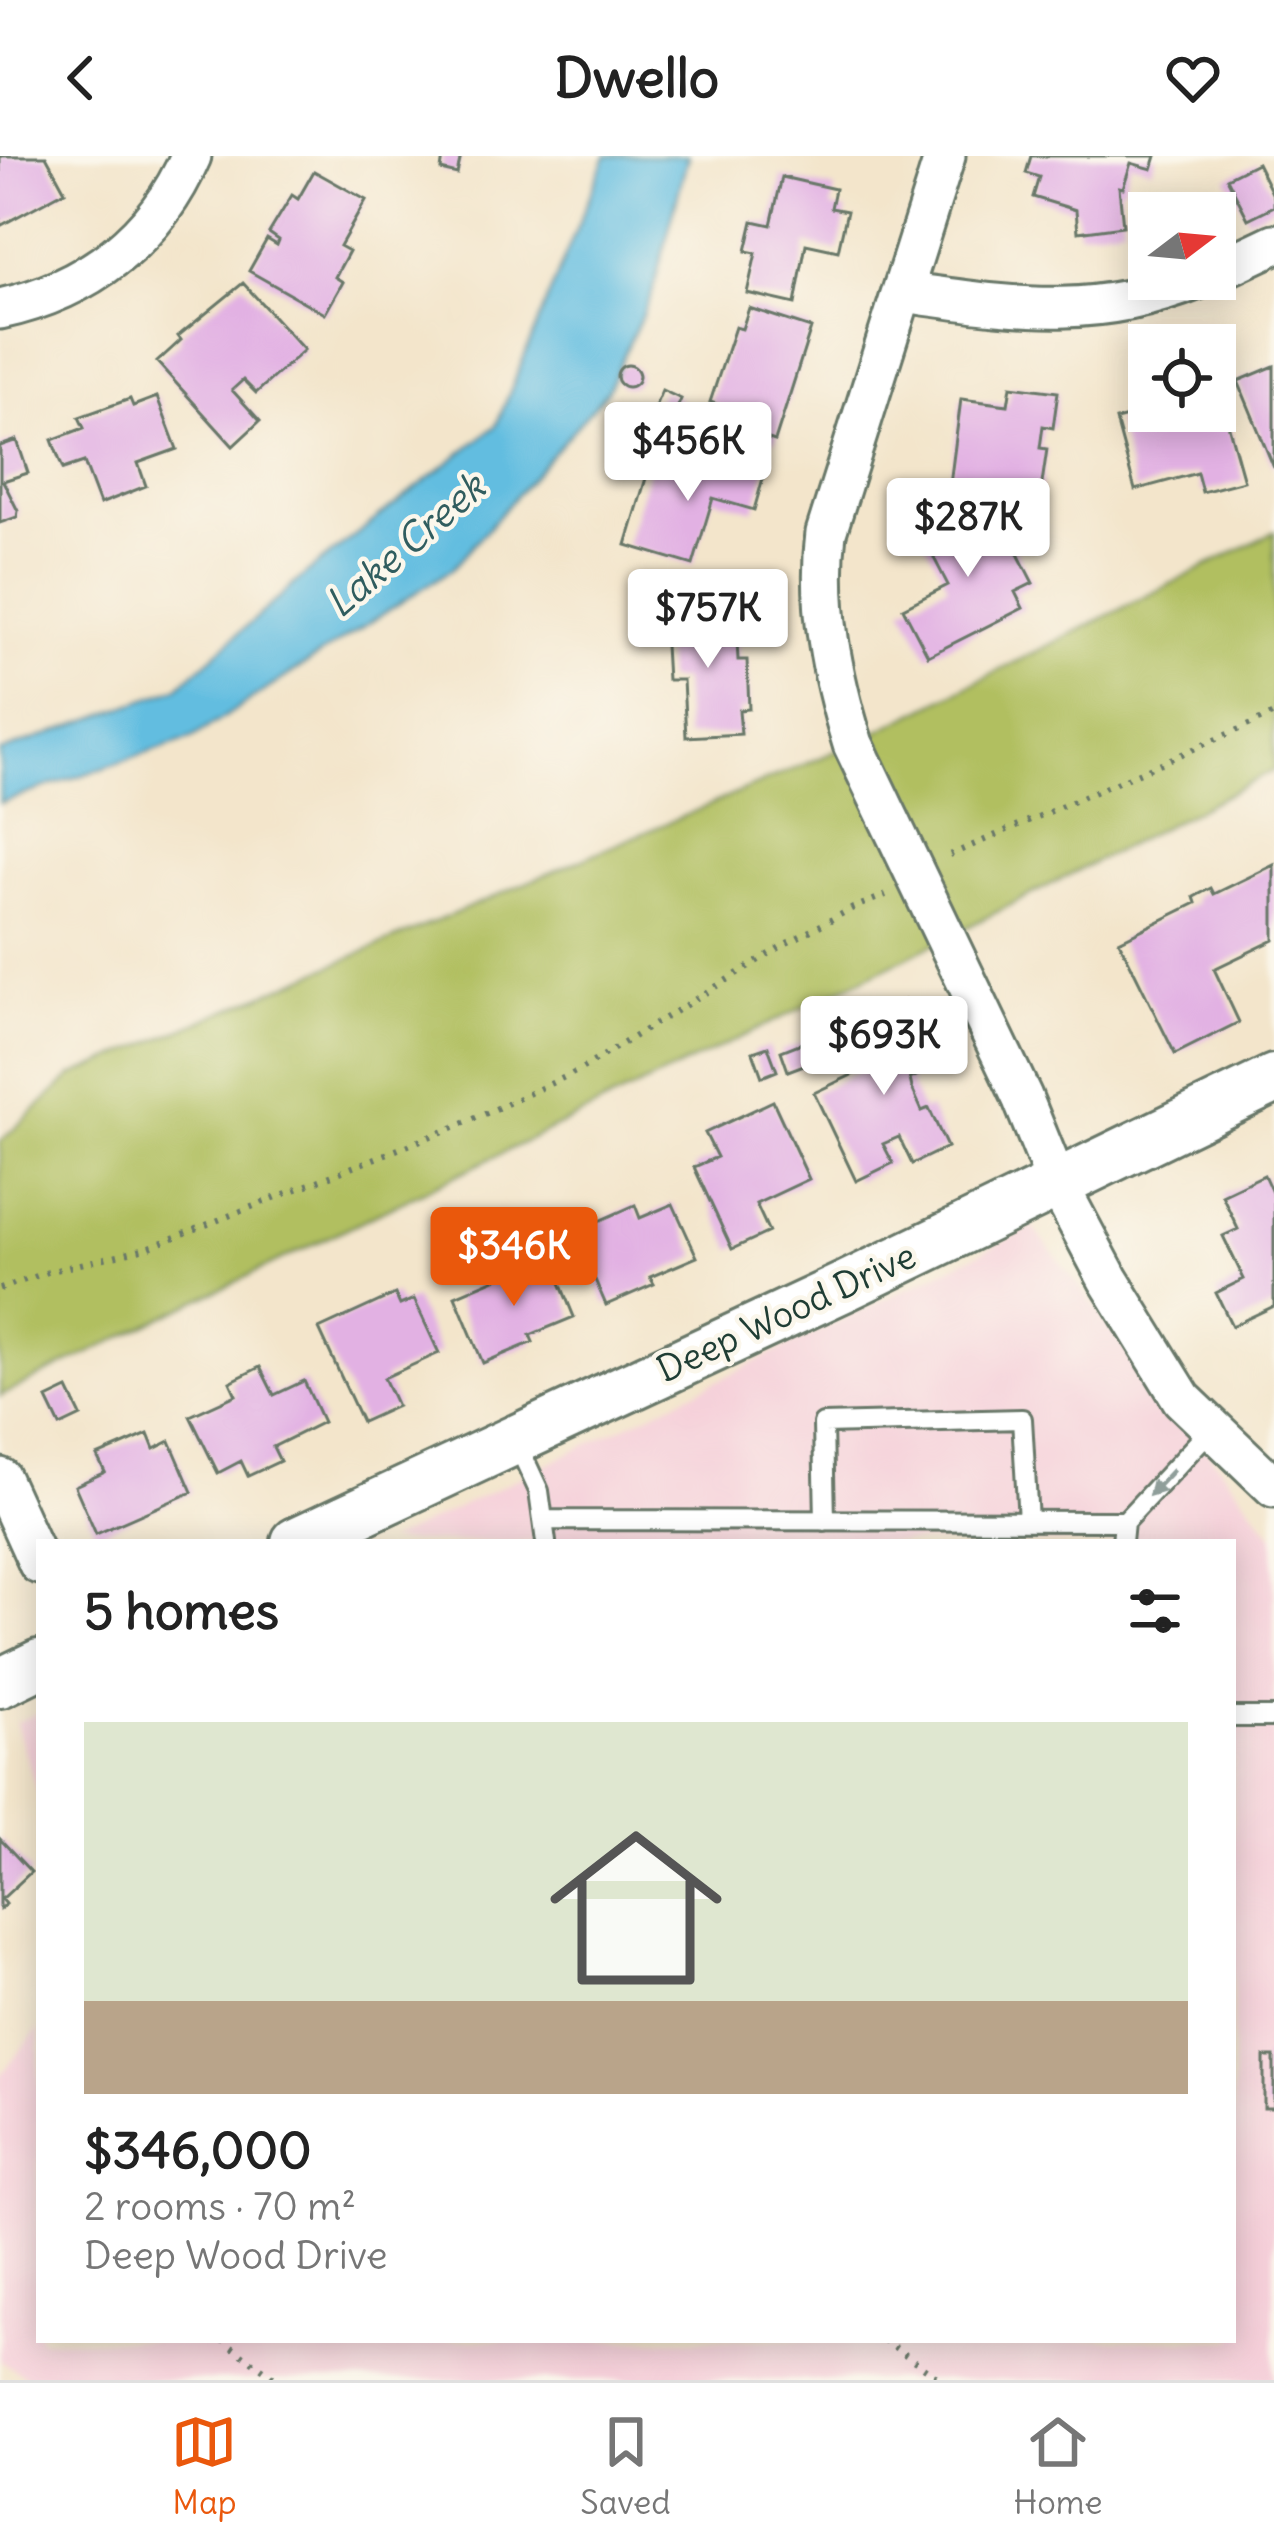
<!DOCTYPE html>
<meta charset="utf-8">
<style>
body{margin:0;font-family:Delius,sans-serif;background:#f6f6f6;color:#222;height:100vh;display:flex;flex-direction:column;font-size:45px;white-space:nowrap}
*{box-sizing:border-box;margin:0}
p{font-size:39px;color:#767676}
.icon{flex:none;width:66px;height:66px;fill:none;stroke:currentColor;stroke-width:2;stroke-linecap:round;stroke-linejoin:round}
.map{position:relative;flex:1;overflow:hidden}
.sheet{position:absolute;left:36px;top:1383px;width:1200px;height:804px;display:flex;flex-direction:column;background:#fff;border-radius:0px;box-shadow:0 6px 30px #0003}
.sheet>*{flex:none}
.needle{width:78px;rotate:74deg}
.fabs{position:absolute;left:1128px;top:36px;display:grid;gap:24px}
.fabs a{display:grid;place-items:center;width:108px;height:108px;border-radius:0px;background:#fff;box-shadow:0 6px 30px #0003;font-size:60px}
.price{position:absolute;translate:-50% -102px;padding:0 27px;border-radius:12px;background:#fff;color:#222;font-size:39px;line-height:78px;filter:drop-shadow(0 3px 6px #0008)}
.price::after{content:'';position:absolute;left:50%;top:72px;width:36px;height:27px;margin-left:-18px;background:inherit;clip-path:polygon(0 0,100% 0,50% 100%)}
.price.current{background:#ea580c;color:#fff}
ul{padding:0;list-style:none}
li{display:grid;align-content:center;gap:24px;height:636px;padding:0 48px}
li span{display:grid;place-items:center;height:372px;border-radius:0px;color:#555}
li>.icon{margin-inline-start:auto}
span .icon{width:216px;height:216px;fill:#fffc;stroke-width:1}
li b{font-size:51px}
h2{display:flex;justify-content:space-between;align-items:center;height:144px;padding:0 48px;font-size:51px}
header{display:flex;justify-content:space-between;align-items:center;height:156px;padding:0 48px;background:#fff;font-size:54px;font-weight:700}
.dock{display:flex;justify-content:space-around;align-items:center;height:168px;border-top:3px solid #e0e0e0;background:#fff;font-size:33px;color:#767676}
.dock a{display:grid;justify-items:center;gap:6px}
.dock .current{color:#ea580c}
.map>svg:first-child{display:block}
</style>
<header><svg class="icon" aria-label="back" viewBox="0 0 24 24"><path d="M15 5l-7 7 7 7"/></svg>Dwello<svg class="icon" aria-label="heart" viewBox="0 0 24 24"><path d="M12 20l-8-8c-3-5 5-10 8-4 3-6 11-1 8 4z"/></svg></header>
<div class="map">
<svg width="1274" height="2224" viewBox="0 0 1274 2224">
<rect width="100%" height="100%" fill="#fbf7ec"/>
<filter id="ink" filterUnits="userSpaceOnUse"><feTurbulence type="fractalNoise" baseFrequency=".00833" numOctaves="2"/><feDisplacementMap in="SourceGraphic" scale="24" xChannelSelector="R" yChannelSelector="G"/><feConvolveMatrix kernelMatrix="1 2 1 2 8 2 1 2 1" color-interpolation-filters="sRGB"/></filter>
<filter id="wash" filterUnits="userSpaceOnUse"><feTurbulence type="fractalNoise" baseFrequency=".004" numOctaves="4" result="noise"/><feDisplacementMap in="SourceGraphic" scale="48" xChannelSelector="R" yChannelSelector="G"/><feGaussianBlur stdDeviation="2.7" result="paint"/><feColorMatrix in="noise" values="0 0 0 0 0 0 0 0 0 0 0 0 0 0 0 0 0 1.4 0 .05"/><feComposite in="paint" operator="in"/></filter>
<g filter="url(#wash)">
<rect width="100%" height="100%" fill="#f3e5cb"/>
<path fill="#f5cfd9" d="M1033,1071L1274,1380V2224H31L0,2205V1920L39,1872V2184H1233V1386H387Z
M39,1556V1643L16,1567Z"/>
<path fill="#b1bf61" stroke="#687e4a" stroke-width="3" d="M1274,376V614L946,782L0,1240V986L72,920L853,588Z"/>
<path fill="#62bde0" stroke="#407d8a" stroke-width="3" d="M606,0H688L652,138L607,235L452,413L192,582L0,647V596L177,532L308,416L496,270Z"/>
<g id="blocks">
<path fill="#e2b1e3" d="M0,0H46L65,35L0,70Z
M443,0H461L457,18L441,14Z
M1031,0H1156L1152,13L1131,7L1123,32L1119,31L1123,70L1078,76L1076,54L1033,41L1039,21L1026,17Z
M1257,7L1274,41V50L1248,63L1227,22Z
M314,15L366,44L340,90L349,95L335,121L343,126L325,158L249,115L267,83L277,89L279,84L269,77L292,39L298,43Z
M782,21L835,33L831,52L847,55L838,95L806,88L795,148L747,137L756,97L746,95L753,65L771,69Z
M243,127L304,194L256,237L243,224L232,234L260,265L233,290L157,206L181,184L178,180Z
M749,152L811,172L775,285L717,266L723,250L710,246L735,171L742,173Z
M617 220a11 11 0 1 1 22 0a11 11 0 1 1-22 0Z
M1274,210V312L1238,225Z
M1011,230L1058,236L1053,272L1043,270L1040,292L1047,293L1039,348L949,336L961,243L1008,249Z
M662,234L681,243L673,261L654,253Z
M1219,236L1244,325L1202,336L1197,317L1135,334L1116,264L1150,255H1215V237Z
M157,241L177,293L138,307L146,330L100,348L84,306L63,313L52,284L84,272L79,261L130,243L133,250Z
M17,284L28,317L3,325L18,355L17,361L0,367V290Z
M717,298L766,312L754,354L713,342L693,409L626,389L652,302L712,315Z
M970,347L983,372L1000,363L1033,427L1015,436L1023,452L928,500L903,452L948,429L919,373Z
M730,449L732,485H737L738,504H747L749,553L739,554L741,578L686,581L683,524H667L664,472L679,471V452Z
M1274,709V784L1214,813L1239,866L1175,898L1119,785L1196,747L1194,741L1211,732L1214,738Z
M905,844L937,910L910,923L912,932L922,955L929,952L947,991L912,1008L899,981L883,988L893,1007L856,1025L814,937L883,904L863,864Z
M804,886L812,906L788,915L781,895Z
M768,891L777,915L762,921L753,896Z
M773,945L809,1023L756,1048L769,1076L732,1093L694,1011L717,1001L705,977Z
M1264,1019L1274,1041V1150L1232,1170L1216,1137L1244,1123L1223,1080L1238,1073L1222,1039Z
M673,1048L697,1101L650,1121L654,1128L606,1149L580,1089L589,1085L583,1072L635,1049L640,1062Z
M549,1100L574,1161L530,1179L533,1186L483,1207L455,1140Z
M395,1138L400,1149L414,1143L439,1197L384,1222L397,1250L362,1266L319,1173Z
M260,1211L274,1239L304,1225L323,1266L273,1291L280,1305L248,1320L241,1305L218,1317L190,1260L236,1239L230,1226Z
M68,1233L81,1260L60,1270L47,1243Z
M148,1278L154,1293L170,1285L192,1336L96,1378L75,1330L105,1316L97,1300Z
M0,1683L31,1716L2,1743L6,1748L0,1753Z
M1264,1901H1274V1952H1264Z"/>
</g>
</g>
<g filter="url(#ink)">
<use href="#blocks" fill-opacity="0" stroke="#697869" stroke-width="3"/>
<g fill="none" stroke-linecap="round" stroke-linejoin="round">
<defs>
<path id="service" d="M515,1283L539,1335L546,1386
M546,1364L1125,1365
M825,1365L823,1268L1022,1263L1028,1365
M1122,1386L1124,1366L1211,1273
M1233,1561H1274"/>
<path id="minor" d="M945,0L902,136C1013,151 1091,166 1198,123
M1215,116L1274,88
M902,136L826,377C817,448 832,520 853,588L1022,941L1056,1025L1108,1123L1182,1243L1274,1331
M0,153C88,134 156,82 191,0
M0,1322L39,1408"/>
<path id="tertiary" d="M296,1386L846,1130L1274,923
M0,1527L39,1508"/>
</defs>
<use href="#service" stroke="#697869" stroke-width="24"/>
<use href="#minor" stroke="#697869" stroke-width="45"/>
<use href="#tertiary" stroke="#697869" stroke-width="54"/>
<path stroke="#697869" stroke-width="6" stroke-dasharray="3 9" stroke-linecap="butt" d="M950,699L1274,558
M0,1133L48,1116L150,1091L467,966L578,915L787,787L853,752L886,739
M222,2184L278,2224
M884,2184L942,2224"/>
<use href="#service" stroke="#fff" stroke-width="18"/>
<use href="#minor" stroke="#fff" stroke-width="39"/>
<use href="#tertiary" stroke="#fff" stroke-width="48"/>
</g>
<defs><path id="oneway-solid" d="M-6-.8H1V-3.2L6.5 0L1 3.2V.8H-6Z" transform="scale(3)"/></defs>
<use fill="#8f9e9a" href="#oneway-solid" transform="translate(1161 1327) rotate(133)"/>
</g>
<g text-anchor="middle" stroke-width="9" stroke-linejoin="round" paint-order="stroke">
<g font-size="36" fill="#1f3d34" stroke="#fbf7ec">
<text transform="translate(786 1156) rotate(-25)" y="13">Deep Wood Drive</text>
</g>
<g font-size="39" font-style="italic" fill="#305d5f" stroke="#fbf7ec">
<text transform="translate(405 389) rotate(-41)" y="14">Lake Creek</text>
</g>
</g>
</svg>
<div class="fabs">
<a><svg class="needle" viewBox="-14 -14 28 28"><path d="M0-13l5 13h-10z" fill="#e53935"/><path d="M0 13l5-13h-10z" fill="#767676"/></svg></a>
<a><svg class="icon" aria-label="locate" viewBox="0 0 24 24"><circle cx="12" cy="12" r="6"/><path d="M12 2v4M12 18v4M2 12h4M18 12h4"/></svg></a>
</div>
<b class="price" style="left:688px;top:348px">$456K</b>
<b class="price" style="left:968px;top:424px">$287K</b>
<b class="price" style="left:708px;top:515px">$757K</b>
<b class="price" style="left:884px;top:942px">$693K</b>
<b class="price current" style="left:514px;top:1153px">$346K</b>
<section class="sheet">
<h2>5 homes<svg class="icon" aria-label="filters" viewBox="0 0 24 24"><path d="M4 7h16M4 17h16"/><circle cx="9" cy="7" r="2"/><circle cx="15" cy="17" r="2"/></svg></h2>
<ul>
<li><span style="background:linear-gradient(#dfe7d0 75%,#b9a48a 0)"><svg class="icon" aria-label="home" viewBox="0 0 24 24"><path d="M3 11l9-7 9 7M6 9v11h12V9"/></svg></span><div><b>$346,000</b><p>2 rooms · 70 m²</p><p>Deep Wood Drive</p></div></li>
</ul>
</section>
</div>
<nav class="dock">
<a class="current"><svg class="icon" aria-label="map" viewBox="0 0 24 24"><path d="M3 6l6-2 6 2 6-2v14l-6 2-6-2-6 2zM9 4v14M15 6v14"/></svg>Map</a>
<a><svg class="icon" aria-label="saved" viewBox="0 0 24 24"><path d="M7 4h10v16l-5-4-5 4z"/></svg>Saved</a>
<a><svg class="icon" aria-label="home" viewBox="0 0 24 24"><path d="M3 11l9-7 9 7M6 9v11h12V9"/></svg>Home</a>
</nav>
